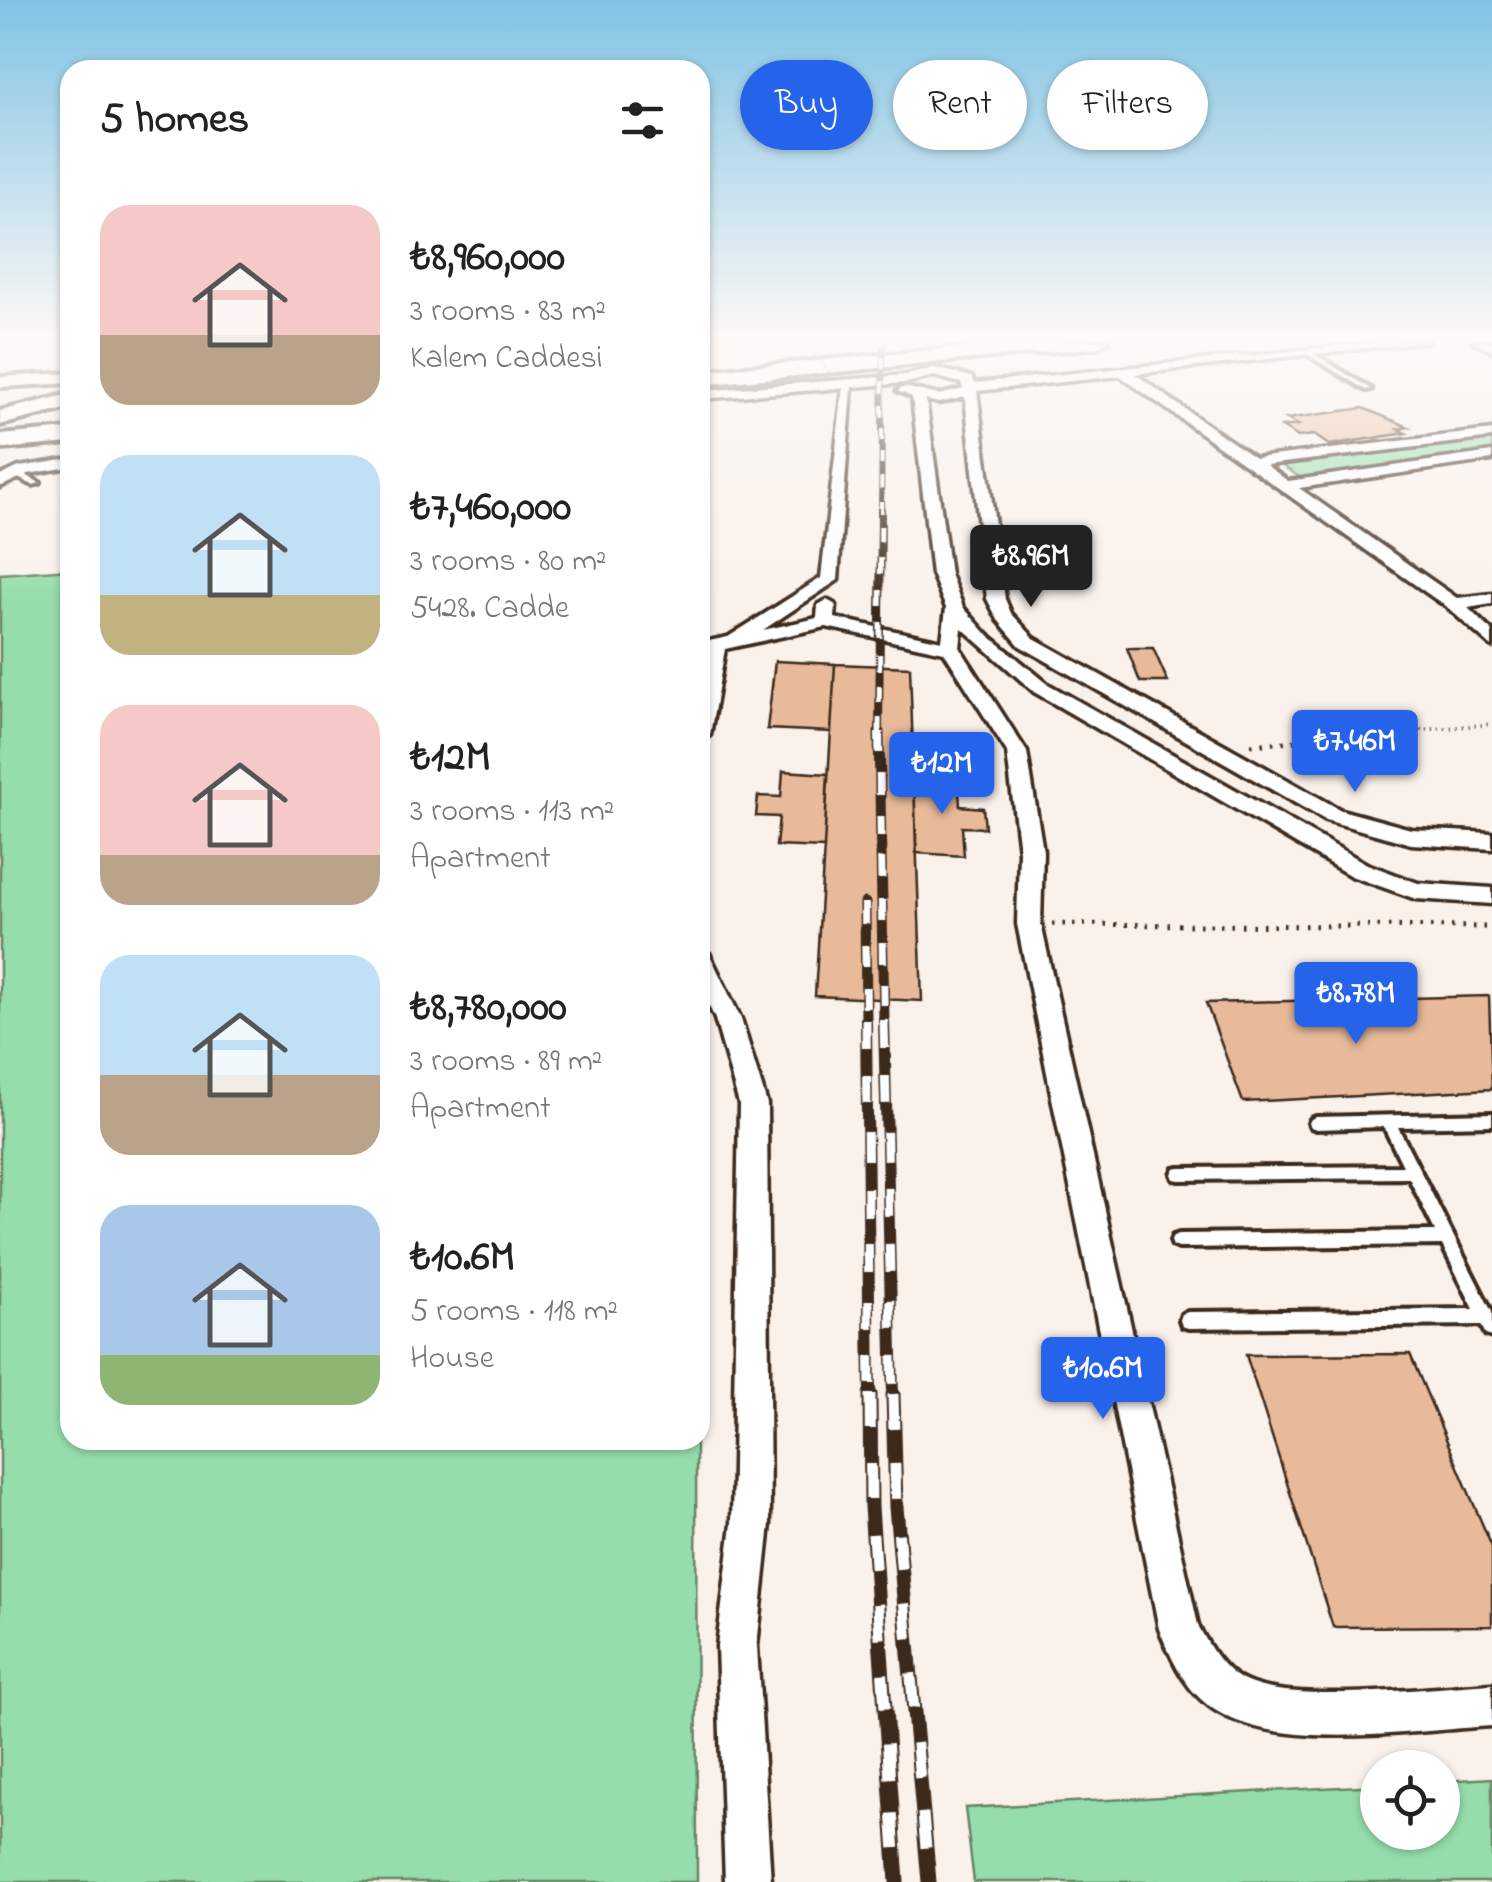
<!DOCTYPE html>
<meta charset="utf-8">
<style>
body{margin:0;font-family:"Indie Flower",sans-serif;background:#f6f6f6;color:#222;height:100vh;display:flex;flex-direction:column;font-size:38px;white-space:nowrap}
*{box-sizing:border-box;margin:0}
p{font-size:32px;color:#767676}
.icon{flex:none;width:55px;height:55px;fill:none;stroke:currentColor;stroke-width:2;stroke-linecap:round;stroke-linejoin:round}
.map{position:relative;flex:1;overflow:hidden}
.details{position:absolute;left:60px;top:60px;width:650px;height:1390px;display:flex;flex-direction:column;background:#fff;border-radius:30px;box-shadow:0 2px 8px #0004}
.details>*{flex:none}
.banner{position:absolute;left:740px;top:60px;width:600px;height:90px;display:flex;gap:20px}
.controls{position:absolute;left:1360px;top:1750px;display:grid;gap:20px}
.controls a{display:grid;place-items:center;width:100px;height:100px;border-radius:50%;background:#fff;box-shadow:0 2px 8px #0004;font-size:50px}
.price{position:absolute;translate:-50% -85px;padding:0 22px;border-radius:10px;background:#2563eb;color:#fff;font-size:32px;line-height:65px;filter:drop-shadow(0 2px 5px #0008)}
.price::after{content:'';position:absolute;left:50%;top:60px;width:30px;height:22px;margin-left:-15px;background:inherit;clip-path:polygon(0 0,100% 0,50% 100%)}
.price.on{background:#222;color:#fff}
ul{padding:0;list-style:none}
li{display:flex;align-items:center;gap:30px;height:250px;padding:0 40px}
li span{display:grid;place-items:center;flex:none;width:280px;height:200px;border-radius:30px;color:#555}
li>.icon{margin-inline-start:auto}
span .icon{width:120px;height:120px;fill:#fffc;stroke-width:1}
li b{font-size:42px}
h2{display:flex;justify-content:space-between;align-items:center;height:120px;padding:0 40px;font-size:42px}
.chip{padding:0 35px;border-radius:45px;background:#fff;box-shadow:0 2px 8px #0004;font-size:35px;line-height:90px}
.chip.on{background:#2563eb;color:#fff}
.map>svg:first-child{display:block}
</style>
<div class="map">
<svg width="1492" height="1882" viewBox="0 0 1492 1882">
<rect width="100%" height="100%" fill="#faf1eb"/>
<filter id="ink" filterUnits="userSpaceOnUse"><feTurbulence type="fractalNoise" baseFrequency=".01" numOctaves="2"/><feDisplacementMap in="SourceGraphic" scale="20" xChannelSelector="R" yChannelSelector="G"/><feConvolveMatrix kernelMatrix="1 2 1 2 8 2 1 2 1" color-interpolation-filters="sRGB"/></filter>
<g filter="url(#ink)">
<path fill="#95ddac" stroke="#688465" stroke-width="2.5" d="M1492,440V454L1301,478L1281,465Z
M70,569V1440H696L697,1882H0V574Z
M1492,1778V1882H974L965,1808L1377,1785L1378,1832H1442L1443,1781Z"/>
<path fill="#e8ba99" stroke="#3b2a1e" stroke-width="2.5" d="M1363,408L1409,427L1398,429L1406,433L1329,445L1314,435L1298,437L1282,427L1298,425L1287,419Z
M1127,648H1153L1168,682H1140Z
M775,661L835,664L831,732L767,729Z
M835,664L910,667L922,1001L815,996Z
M783,771L828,774L824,848L776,846L779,817L756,816L758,796L781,797Z
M914,778L958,780L960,806L983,808L985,828L962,827L964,856L916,853Z
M1489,996L1492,1089L1243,1102L1206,1003Z
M1410,1354L1492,1547V1626L1333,1627L1246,1355Z"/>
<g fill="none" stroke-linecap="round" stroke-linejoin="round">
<defs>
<path id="service" d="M1305,351H1309L1371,389L1366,390L1305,353Z
M16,473H22L40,483L33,485L16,477Z
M1492,1113V1125L1398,1127L1492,1312V1337L1486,1335L1481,1325L1188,1328L1182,1326L1180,1320L1182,1314L1188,1312L1474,1309L1442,1245L1179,1248L1173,1246L1171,1241L1173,1236L1179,1234L1435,1231L1409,1178L1179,1180L1174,1179L1172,1174L1174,1169L1179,1168L1403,1166L1384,1127L1316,1129L1311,1127L1309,1123L1311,1119L1316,1117Z"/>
<path id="minor" d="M1390,341H1428L1135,374L1255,458L1492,430V438L1266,465L1288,481L1492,452V460L1299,488L1457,598L1492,594V604L1468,608L1492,631V647L1448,608L1120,376L977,391L1005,599L1011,613L1034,638L1341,810L1411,829L1492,833V849L1411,844L1325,820L1020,646L998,620L987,599L965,397L939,403L926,400L950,574L963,607L986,633L1048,684L1367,864L1418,883L1492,888V904L1416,899L1351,876L1034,692L962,628L960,648L1027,752L1043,851L1041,924L1198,1625C1209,1646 1223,1672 1247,1682C1295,1704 1435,1687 1492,1684V1726C1415,1730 1264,1756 1203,1701C1182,1683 1170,1655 1159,1629L1017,924L1019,851L1007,752L944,652L826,627L725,649L710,735L700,741V680L709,641L728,637L821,578L843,388L700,399V391L906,375L934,368L972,377L975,383ZM934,376L961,383L963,389L939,395L904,387L897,391L912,397L932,574L946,608L942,641L835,618L836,605L827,600L818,605L817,618L763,630L838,580L852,387L906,383Z
M1473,341L1492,342V351Z
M70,459V467L28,474L0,487V476L19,467Z
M700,951L709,953L741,1019L767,1104L770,1524L757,1646L771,1882H725L717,1646L732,1524L739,1104L715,1019L700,987Z"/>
<path id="tertiary" d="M70,373V383L0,387V377Z"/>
<path id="trunk" d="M1034,341H1108L1098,347L700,385V371Z
M70,394V408L0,425V411Z
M70,429V443L0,449V435Z"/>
</defs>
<use href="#service" stroke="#3b2a1e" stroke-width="8"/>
<use href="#minor" stroke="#3b2a1e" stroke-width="7"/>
<use href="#tertiary" stroke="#3b2a1e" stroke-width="8"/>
<use href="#trunk" stroke="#3b2a1e" stroke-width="8"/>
<path stroke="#3b2a1e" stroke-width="2.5" stroke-dasharray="1 4" stroke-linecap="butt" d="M806,343L828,341"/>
<path stroke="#3b2a1e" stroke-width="4" stroke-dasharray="1 5" stroke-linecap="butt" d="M1373,734L1492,724"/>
<path stroke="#3b2a1e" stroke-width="5" stroke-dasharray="2.5 8" stroke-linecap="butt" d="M1251,745L1402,732
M1052,924L1492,927"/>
<use href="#service" fill="#fff" fill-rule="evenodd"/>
<use href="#minor" fill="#fff" fill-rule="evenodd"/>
<use href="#tertiary" fill="#fff" fill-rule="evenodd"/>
<use href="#trunk" fill="#fff" fill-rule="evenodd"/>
<defs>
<path id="rail-far4" d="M881,513L883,341"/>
<path id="rail-far3" d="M879,734L881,510"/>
<path id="rail-far2" d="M879,732L884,1022
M865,903L866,1022"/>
<path id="rail-far1" d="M866,1020L870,1397
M884,1020L893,1397"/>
<path id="rail" d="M870,1394L871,1507L897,1882
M893,1394L896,1507L929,1882"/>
</defs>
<use href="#rail-far4" stroke="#3b2a1e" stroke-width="6"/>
<use href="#rail-far3" stroke="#3b2a1e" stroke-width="8"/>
<use href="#rail-far2" stroke="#3b2a1e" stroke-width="11"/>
<use href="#rail-far1" stroke="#3b2a1e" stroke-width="12"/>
<use href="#rail" stroke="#3b2a1e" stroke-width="15"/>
<use href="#rail-far4" stroke="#fff" stroke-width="4" stroke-dasharray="12" stroke-linecap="butt"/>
<use href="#rail-far3" stroke="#fff" stroke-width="5" stroke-dasharray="16" stroke-linecap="butt"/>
<use href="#rail-far2" stroke="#fff" stroke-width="8" stroke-dasharray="21" stroke-linecap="butt"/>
<use href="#rail-far1" stroke="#fff" stroke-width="9" stroke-dasharray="28" stroke-linecap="butt"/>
<use href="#rail" stroke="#fff" stroke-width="11" stroke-dasharray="35" stroke-linecap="butt"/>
<path stroke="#3b2a1e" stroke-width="2.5" stroke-dasharray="1 4" stroke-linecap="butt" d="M806,343L834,379"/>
</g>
</g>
<linearGradient id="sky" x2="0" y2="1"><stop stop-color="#81c3e4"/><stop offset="0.56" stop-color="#fdf9f6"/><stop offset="1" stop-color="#fdf9f6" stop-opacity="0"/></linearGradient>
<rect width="1492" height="604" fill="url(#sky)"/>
</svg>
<div class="controls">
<a><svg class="icon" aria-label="locate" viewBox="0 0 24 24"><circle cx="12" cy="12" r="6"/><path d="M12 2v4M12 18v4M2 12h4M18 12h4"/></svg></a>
</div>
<b class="price on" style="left:1031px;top:610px">₺8.96M</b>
<b class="price" style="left:1355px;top:795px">₺7.46M</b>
<b class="price" style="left:942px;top:817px">₺12M</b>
<b class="price" style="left:1356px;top:1047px">₺8.78M</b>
<b class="price" style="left:1103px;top:1422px">₺10.6M</b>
<div class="banner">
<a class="chip on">Buy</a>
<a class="chip">Rent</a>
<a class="chip">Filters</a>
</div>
<section class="details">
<h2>5 homes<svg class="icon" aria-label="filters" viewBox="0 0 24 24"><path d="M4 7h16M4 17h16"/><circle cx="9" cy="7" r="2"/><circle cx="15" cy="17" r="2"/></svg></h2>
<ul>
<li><span style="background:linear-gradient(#f6c9c9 65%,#b9a48a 0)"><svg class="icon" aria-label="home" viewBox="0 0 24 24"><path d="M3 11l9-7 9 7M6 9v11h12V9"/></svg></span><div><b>₺8,960,000</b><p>3 rooms · 83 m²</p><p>Kalem Caddesi</p></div></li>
<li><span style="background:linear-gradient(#bfe0f5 70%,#c2b280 0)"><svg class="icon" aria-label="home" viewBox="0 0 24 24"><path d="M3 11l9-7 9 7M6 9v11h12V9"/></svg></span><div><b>₺7,460,000</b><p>3 rooms · 80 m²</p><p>5428. Cadde</p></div></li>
<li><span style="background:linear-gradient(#f6c9c9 75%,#b9a48a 0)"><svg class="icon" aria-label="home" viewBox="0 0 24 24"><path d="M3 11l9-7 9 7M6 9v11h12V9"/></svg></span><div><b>₺12M</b><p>3 rooms · 113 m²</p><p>Apartment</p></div></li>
<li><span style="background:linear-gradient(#bfe0f5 60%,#b9a48a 0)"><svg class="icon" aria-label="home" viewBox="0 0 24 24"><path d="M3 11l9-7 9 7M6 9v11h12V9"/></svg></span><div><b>₺8,780,000</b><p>3 rooms · 89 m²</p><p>Apartment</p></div></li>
<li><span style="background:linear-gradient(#a9c7e8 75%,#8fb573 0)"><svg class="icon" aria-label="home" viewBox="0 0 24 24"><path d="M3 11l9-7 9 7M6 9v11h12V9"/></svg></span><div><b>₺10.6M</b><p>5 rooms · 118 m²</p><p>House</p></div></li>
</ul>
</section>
</div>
